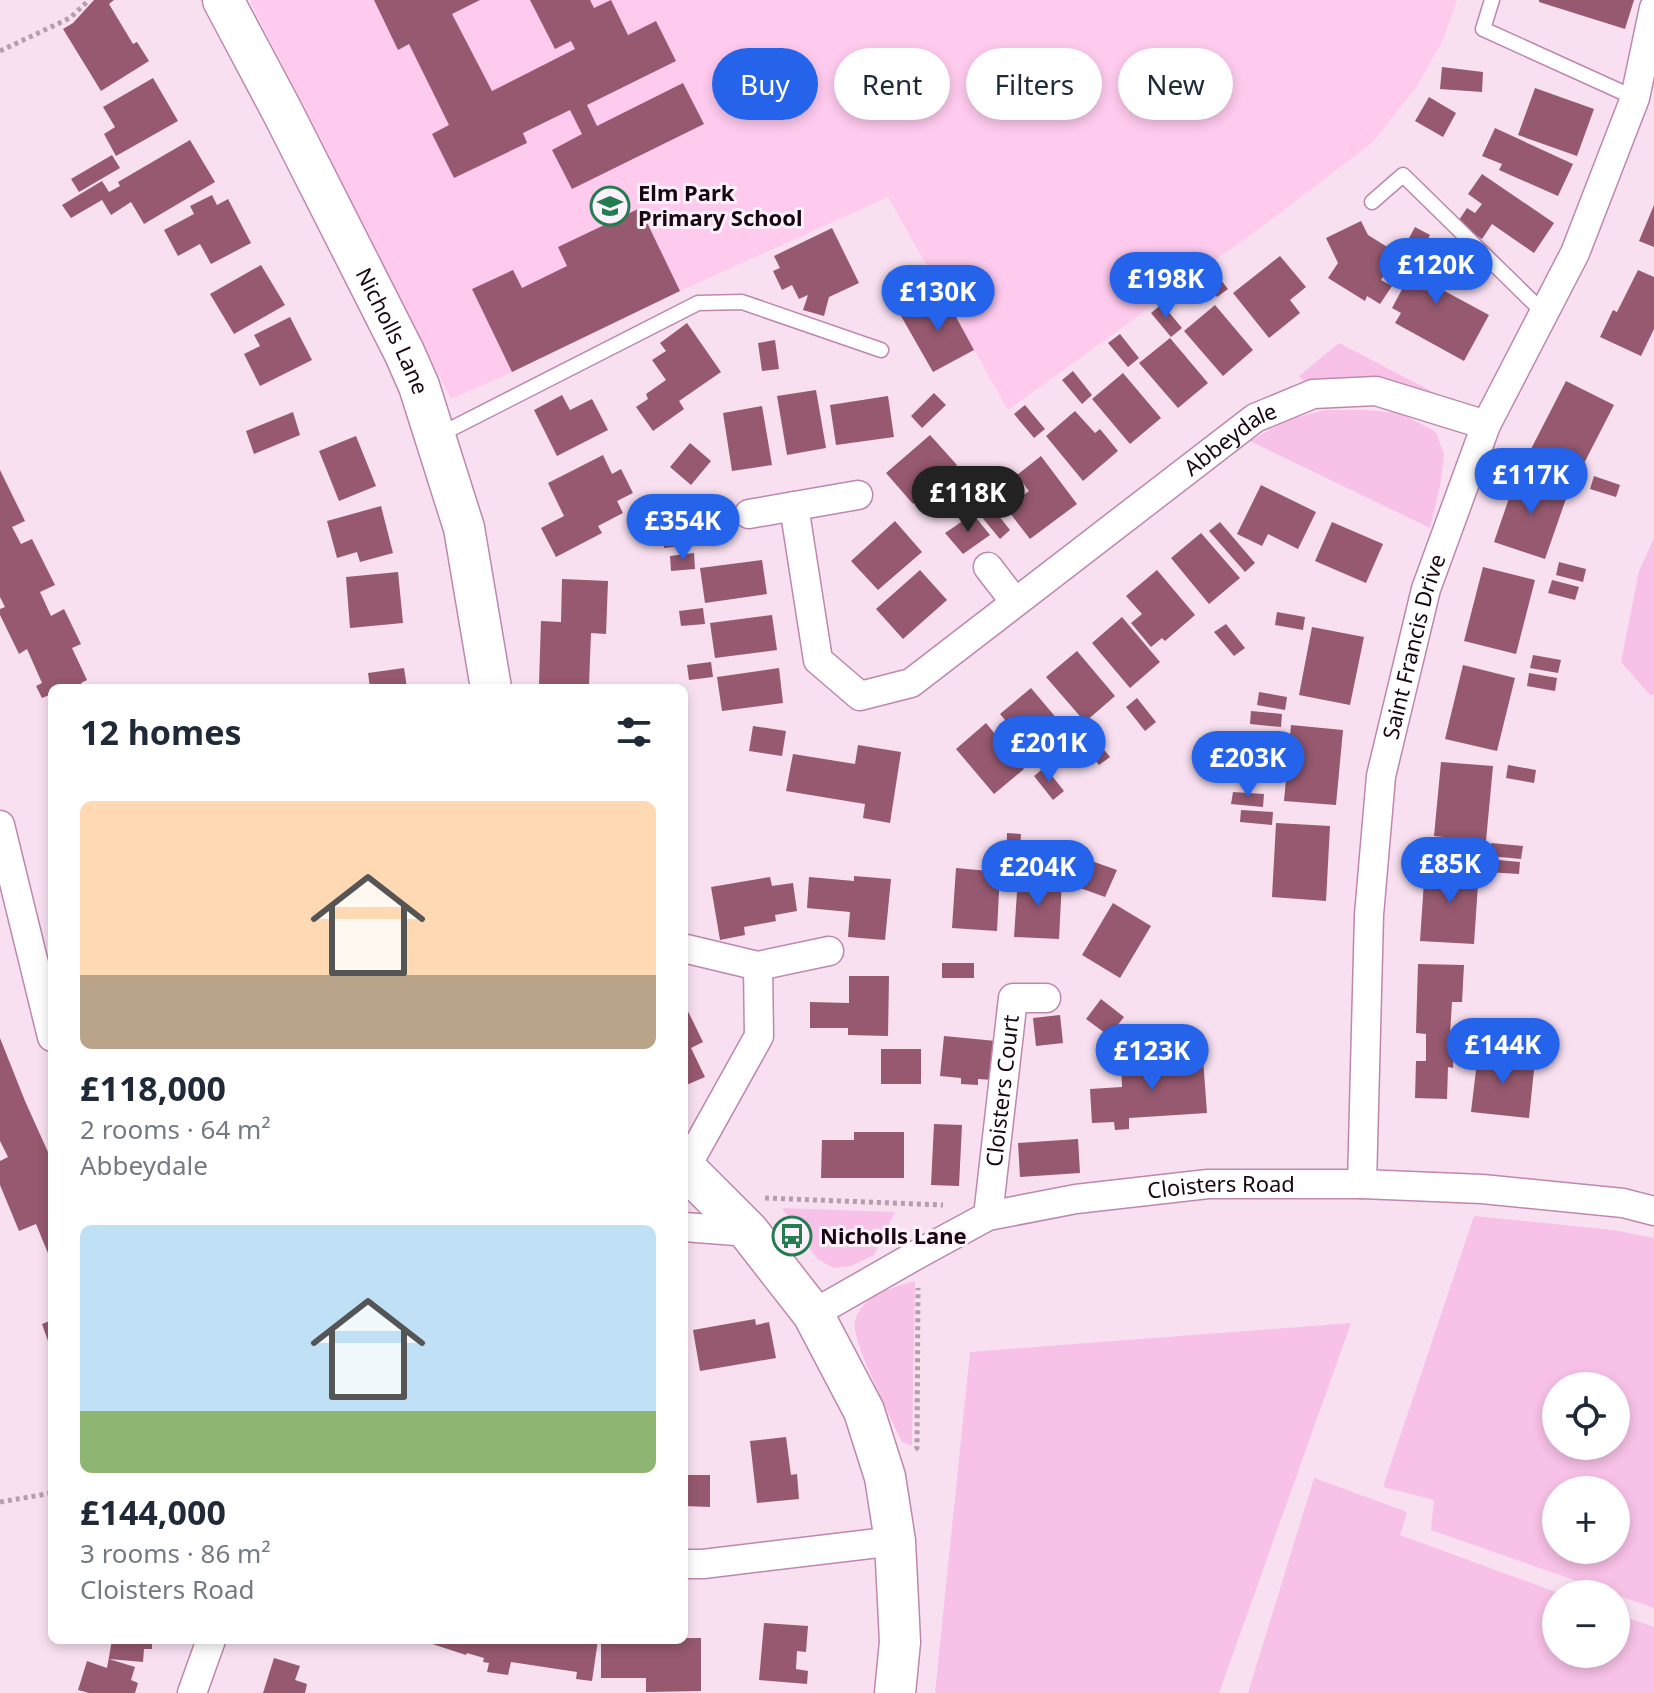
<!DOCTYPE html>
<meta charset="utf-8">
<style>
body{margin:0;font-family:"Noto Sans",sans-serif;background:#f2f2f3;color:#1f2937;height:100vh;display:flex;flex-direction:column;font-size:30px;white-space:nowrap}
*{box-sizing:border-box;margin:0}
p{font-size:26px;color:#747a83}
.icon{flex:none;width:44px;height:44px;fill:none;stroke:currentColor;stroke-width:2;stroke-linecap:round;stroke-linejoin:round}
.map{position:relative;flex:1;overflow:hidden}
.drawer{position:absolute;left:48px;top:684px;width:640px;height:960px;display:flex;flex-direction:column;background:#fff;border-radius:12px;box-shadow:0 4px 12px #0003}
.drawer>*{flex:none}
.hud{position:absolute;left:712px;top:48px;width:760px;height:72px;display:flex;gap:16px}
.tools{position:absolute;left:1542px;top:1372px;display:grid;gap:16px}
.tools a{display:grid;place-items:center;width:88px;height:88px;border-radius:50%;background:#fff;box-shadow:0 4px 12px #0003;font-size:40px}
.price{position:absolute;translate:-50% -68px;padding:0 18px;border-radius:28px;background:#2563eb;color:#fff;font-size:26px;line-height:52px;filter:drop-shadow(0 2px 4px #0008)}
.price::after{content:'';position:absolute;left:50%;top:48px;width:24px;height:18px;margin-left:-12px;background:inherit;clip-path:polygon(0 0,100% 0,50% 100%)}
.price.selected{background:#222;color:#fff}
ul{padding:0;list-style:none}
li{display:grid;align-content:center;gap:16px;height:424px;padding:0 32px}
li span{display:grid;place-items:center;height:248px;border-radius:12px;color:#555}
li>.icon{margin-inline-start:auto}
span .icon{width:144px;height:144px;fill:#fffc;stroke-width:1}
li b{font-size:34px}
h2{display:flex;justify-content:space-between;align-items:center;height:96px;padding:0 32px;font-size:34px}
.chip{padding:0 28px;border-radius:36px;background:#fff;box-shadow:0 4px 12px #0003;font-size:28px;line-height:72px}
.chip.selected{background:#2563eb;color:#fff}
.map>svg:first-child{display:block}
</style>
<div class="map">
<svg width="1654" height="1693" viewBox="0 0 1654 1693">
<rect width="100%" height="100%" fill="#f8e0f1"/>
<path fill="#fecaee" d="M251,0H1457L1443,40L1417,86L1373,142L1276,216L1008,410L888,197L680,291L512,372L451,399L251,3Z"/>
<path fill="#f8c1e7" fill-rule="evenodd" d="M1339,343L1441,396L1310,387L1299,376Z
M1325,410H1364L1400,413L1436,432L1444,455L1440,486L1430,528L1250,441L1287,420Z
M1654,538V695H1650L1621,662L1639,571Z
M782,1208L895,1212L874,1255L851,1266L834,1268L817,1259Z
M1474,1216L1613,1230L1654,1238V1608L1431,1530L1434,1500L1383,1487ZM1556,1386H1616V1446H1556ZM1616,1490V1550H1556V1490Z
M915,1281L912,1446L902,1442C893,1421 850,1339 855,1321C863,1294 892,1288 915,1281Z
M1351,1323L1219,1693H935L970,1352Z
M1314,1478L1407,1512L1400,1535L1561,1594H1556V1654H1616V1614L1654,1627V1693H1248Z"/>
<path fill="#96596f" d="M94,0H114L109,4L133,44L137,42L149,61L101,91L63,29L73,23Z
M374,0H480L452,14L492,91L575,49L571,41L555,49L530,0H590L594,8L611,0L628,35L656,21L676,61L587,105L597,126L683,83L704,124L572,189L552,150L582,134L570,110L523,133L527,143L454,178L432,134L449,125L409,44L398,50Z
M1539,0H1634L1625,29L1539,2Z
M1442,67L1483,72L1482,92L1440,89Z
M153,78L178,121L116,156L104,134L115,127L103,107Z
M1535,88L1594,109L1577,156L1518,135Z
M1429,97L1456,113L1443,137L1415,121Z
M1495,128L1573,164L1558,196L1499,170L1502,164L1482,156Z
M190,140L215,182L144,224L131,202L111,215L102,200L71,218L62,205L102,181L109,192L120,186L118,182Z
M112,155L120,168L79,192L71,179Z
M1482,174L1554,223L1534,253L1492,224L1482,239L1457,223L1467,208L1475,213L1482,204L1468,194Z
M212,195L217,205L228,199L251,243L211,264L200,244L178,256L164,230L194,214L190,206Z
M1654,205V247L1639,241Z
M640,208L680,291L512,372L472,289L513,270L522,288L567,266L558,247Z
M1361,221L1368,235L1397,253L1381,280L1392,286L1380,304L1367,296L1365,301L1328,278L1338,263L1326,238Z
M1415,227L1430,235L1418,258L1447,274L1439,288L1489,315L1464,361L1395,323L1401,313L1392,308L1416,263L1400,255Z
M832,228L859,283L829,297L824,316L803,310L808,295L799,299L792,285L782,290L773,271L780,268L774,256Z
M1280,256L1306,287L1290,300L1300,313L1269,338L1233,293Z
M261,265L285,305L234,334L210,294Z
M1209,265L1228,289L1217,297L1198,273Z
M1638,270L1654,277V329L1641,356L1600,337L1613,310L1617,312Z
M932,272L939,287L919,297L912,283Z
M943,293L974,350L933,372L901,316Z
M1162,304L1182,328L1171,337L1151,313Z
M1215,305L1253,350L1223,376L1184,331Z
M290,317L312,360L260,386L244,354L260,346L254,335Z
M687,323L721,372L679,401L684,409L653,431L636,407L648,399L646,394L666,380L652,360L666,351L660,343Z
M1120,334L1139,358L1128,367L1108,343Z
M1170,338L1208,383L1178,408L1139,363Z
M775,340L779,369L762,371L758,343Z
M1073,371L1092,395L1082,404L1062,380Z
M1123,373L1161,418L1130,444L1092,399Z
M1566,381L1614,405L1579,473L1531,449Z
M816,390L826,448L787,455L777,396Z
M934,393L946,405L922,428L911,416Z
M562,395L570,410L592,399L608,430L557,456L534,410Z
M888,396L894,437L836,445L830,405Z
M1025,405L1045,429L1034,438L1014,414Z
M762,406L772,465L732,471L723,413Z
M1075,411L1095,433L1100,429L1118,451L1083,481L1046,436Z
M293,412L300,435L254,454L246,431Z
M930,435L957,465L913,504L886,473Z
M356,436L376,486L339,501L319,451Z
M690,443L711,461L691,485L670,467Z
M603,455L612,474L621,469L633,493L617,501L623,513L598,526L602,533L556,557L541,528L564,516L548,483Z
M1041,456L1077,504L1030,539L1006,508L1029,491L1017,475Z
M0,470L25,521L12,527L21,544L32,539L55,585L40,592L51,616L64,609L81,644L72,648L87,680L81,683L84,688H52V694L42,698L36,686L42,683L27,649L19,654L0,615V609L5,607L0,597Z
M1518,472L1569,490L1545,559L1494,542Z
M1594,476L1620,485L1616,497L1590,489Z
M1261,485L1316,512L1298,549L1268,534L1262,546L1237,534Z
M722,505L726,540L664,548L660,514Z
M381,506L393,553L360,562L357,552L337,558L327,521Z
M991,506L1010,530L1000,539L980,515Z
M973,514L990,535L963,554L945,533Z
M895,521L922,552L878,590L851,561Z
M1220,522L1255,563L1245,572L1209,531Z
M1332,522L1383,544L1366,583L1315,561Z
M1201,533L1240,578L1209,604L1171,558Z
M694,553L695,569L671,571L670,556Z
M762,560L767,594L705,603L700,568Z
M1559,562L1586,569L1583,582L1556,575Z
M1483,567L1535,580L1516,654L1464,641Z
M920,570L947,600L903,639L876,609Z
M1157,570L1195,615L1165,641L1162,638L1151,647L1131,623L1142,614L1126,596Z
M398,572L403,623L350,628L346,577Z
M562,579L608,581L606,634L591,633L589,685L539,684L541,621L561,622Z
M1552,580L1579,587L1575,600L1548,593Z
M703,608L705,624L681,626L679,611Z
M1277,612L1305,617L1303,630L1275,625Z
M772,615L777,650L715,658L710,623Z
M1122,617L1160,662L1130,688L1092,643Z
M1226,624L1245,648L1234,656L1214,632Z
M1312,627L1364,637L1350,705L1299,695Z
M1077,651L1115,696L1085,722L1046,677Z
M1533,655L1561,660L1558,673L1530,668Z
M711,662L713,677L689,680L687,665Z
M1463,665L1515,678L1497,751L1445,739Z
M404,668L407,688H370L368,673Z
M779,668L783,703L722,711L717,677Z
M1529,673L1557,678L1555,691L1527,686Z
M1031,688L1069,733L1038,759L1000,714Z
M1259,692L1287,697L1285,710L1257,705Z
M1137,698L1156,722L1145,731L1126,707Z
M1251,711L1282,714L1281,727L1250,724Z
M986,723L1024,769L994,794L956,749Z
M1291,725L1343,730L1336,805L1284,801Z
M753,726L786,731L782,756L749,751Z
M1090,733L1110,757L1099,765L1079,741Z
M858,745L901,752L890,823L863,818L865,804L786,791L793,754L855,764Z
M1441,762L1493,766L1486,841L1434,836Z
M1508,765L1536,770L1534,783L1506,778Z
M1045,767L1064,791L1053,800L1034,776Z
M1233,792L1264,794L1263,807L1231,804Z
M1241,810L1273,812L1272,825L1240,822Z
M1276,823L1330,826L1326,901L1272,897Z
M1007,833L1021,834L1019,862L1006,861Z
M1491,843L1523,846L1521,859L1490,856Z
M1083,858L1117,870L1105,897L1072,885Z
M1488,859L1520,862L1519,874L1487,872Z
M1425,866L1479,869L1474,944L1420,941Z
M956,868L1000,872L997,931L952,928Z
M854,876L891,879L885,940L848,937L850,912L807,908L809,877L854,881Z
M770,877L772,886L793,883L797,911L775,915L776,921L744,927L745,935L720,940L711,887Z
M1018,877L1062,880L1059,939L1014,937Z
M1113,903L1151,926L1120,978L1082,955Z
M942,963H974V978H942Z
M1418,964L1464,965L1462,1002H1452L1450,1034L1454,1035L1453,1068L1448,1067L1447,1099L1415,1098L1416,1061H1426V1034L1416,1033Z
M849,976H889L888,1036L848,1035V1028H810V1002L849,1003Z
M1101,999L1124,1017L1109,1036L1086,1019Z
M684,1003L703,1042L691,1048L705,1077L684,1086Z
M1060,1015L1063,1043L1036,1046L1033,1018Z
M944,1036L996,1041L993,1080L978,1079V1085L961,1084V1078L940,1076Z
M0,1038L25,1101L52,1161V1263L36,1224L19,1231L0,1185V1161L8,1157L0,1141Z
M881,1049H921V1084H881Z
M1478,1053L1535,1060L1529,1118L1471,1112Z
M1203,1058L1207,1113L1129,1118V1129L1115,1130L1114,1122L1092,1123L1090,1089L1122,1087L1121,1063Z
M934,1124L962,1125L959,1186L931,1185Z
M854,1132H904V1178H821L822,1140H854Z
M1078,1139L1080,1173L1020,1177L1018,1143Z
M755,1319L756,1325L769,1322L776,1358L700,1371L693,1330Z
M52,1320V1340L48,1341L42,1324Z
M786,1437L791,1475L797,1474L799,1499L757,1503L750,1441Z
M684,1475H710V1507L684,1506Z
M764,1623L808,1626L806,1652L797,1651L796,1669L808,1671L807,1684L759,1680Z
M684,1638H701V1691L646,1692V1678H601V1640H684Z
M112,1640H152V1649H144L143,1662L109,1659L135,1667L131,1680L138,1683L135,1693H89L78,1690L87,1661L107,1668Z
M420,1640H598L592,1681L576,1679L577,1672L511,1662L508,1675L487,1672L489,1663L483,1662L484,1658L467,1653L466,1655Z
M274,1658L300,1666L295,1680L307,1684L305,1693H263Z"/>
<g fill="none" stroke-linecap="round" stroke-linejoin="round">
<defs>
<path id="lane" d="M1492,0L1483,29L1635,98
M1372,202L1403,175L1544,313
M439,435L698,303L742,302L881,350"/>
<g id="street">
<path id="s1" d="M794,506L818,660L860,696L911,683L1255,418L1313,394L1376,391L1486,425"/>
<path d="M749,514L858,495"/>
<path d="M988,567L1015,602"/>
<path d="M0,825L52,1037"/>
<path d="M687,949L758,966L829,951"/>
<path d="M685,1169L759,1036L758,966"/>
<path id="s2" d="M1362,1184L1369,915L1381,776L1426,589L1486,425L1575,253L1635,98L1654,8"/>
<path id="s3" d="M988,1216L1013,998H1046"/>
<path d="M684,1227L749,1232"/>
<path id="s4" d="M813,1314L918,1254L988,1216L1076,1199L1208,1184H1362L1482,1189L1623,1203L1654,1211"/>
<path d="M684,1564H703L895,1541"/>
<path d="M192,1693L211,1640"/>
</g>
<g id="secondary">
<path id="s5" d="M223,0L282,111L404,352L419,386L464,528L491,688"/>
<path d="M684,1167L749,1232L813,1314L864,1411L885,1477L895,1541L900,1642L895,1693"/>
</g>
</defs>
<use href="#lane" stroke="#be87ae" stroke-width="17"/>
<use href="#street" stroke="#be87ae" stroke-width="31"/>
<use href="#secondary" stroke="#be87ae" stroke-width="43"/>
<path stroke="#b49eae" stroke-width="5" stroke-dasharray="4 4" stroke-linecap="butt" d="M0,51L70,18L89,0
M765,1198L943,1205
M915,1449L917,1448L918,1288
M0,1502L52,1493"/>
<use href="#lane" stroke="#fff" stroke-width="14"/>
<use href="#street" stroke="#fff" stroke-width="28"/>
<use href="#secondary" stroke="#fff" stroke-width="40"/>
</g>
<defs>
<symbol id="school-ring" viewBox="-11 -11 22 22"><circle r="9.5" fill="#fef2fa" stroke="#237d51" stroke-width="1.5"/><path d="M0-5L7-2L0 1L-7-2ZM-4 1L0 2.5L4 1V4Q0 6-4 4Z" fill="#237d51"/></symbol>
<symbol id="bus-ring" viewBox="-11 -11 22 22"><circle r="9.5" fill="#fef2fa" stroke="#237d51" stroke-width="1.5"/><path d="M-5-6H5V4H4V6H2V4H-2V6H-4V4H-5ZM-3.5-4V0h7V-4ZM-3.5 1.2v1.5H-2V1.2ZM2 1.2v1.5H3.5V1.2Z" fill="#237d51"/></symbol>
</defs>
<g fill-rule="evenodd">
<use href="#school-ring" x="588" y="184" width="44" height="44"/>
<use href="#bus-ring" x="770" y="1214" width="44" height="44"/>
</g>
<g text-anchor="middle" stroke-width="6" stroke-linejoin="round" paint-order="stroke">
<g font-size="22" font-weight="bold" fill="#190614" stroke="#fef2fa" text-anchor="start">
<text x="638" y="201">Elm Park<tspan x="638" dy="25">Primary School</tspan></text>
<text x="820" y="1244">Nicholls Lane</text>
</g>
<g font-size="22" fill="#190614" stroke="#fef2fa">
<text dy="8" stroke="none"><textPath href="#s5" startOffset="372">Nicholls Lane</textPath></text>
<text dy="8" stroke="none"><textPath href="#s1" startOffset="666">Abbeydale</textPath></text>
<text dy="8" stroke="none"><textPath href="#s2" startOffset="542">Saint Francis Drive</textPath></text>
<text dy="8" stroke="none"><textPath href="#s3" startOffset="126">Cloisters Court</textPath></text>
<text dy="8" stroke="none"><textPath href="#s4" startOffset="436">Cloisters Road</textPath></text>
</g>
</g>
</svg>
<div class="tools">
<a><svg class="icon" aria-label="locate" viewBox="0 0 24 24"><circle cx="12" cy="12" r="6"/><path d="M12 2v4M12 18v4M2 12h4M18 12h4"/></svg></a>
<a>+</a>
<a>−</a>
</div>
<b class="price" style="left:1436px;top:306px">£120K</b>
<b class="price" style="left:1166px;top:320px">£198K</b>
<b class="price" style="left:938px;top:333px">£130K</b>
<b class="price" style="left:1531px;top:516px">£117K</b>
<b class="price selected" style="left:968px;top:534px">£118K</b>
<b class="price" style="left:683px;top:562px">£354K</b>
<b class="price" style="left:1049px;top:784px">£201K</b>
<b class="price" style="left:1248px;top:799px">£203K</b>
<b class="price" style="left:1450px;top:905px">£85K</b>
<b class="price" style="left:1038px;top:908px">£204K</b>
<b class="price" style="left:1503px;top:1086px">£144K</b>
<b class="price" style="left:1152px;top:1092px">£123K</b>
<div class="hud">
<a class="chip selected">Buy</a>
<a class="chip">Rent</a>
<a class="chip">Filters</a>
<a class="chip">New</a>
</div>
<section class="drawer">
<h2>12 homes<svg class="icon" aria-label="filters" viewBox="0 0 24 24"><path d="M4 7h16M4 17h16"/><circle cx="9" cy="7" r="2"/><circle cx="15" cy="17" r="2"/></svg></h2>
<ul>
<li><span style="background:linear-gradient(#ffd9b3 70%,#b9a48a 0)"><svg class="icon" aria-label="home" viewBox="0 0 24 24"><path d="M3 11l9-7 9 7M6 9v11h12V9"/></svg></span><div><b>£118,000</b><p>2 rooms · 64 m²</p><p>Abbeydale</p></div></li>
<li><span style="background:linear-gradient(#bfe0f5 75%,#8fb573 0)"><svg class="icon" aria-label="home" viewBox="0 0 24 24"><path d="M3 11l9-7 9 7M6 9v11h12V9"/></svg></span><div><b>£144,000</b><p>3 rooms · 86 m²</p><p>Cloisters Road</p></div></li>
</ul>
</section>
</div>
